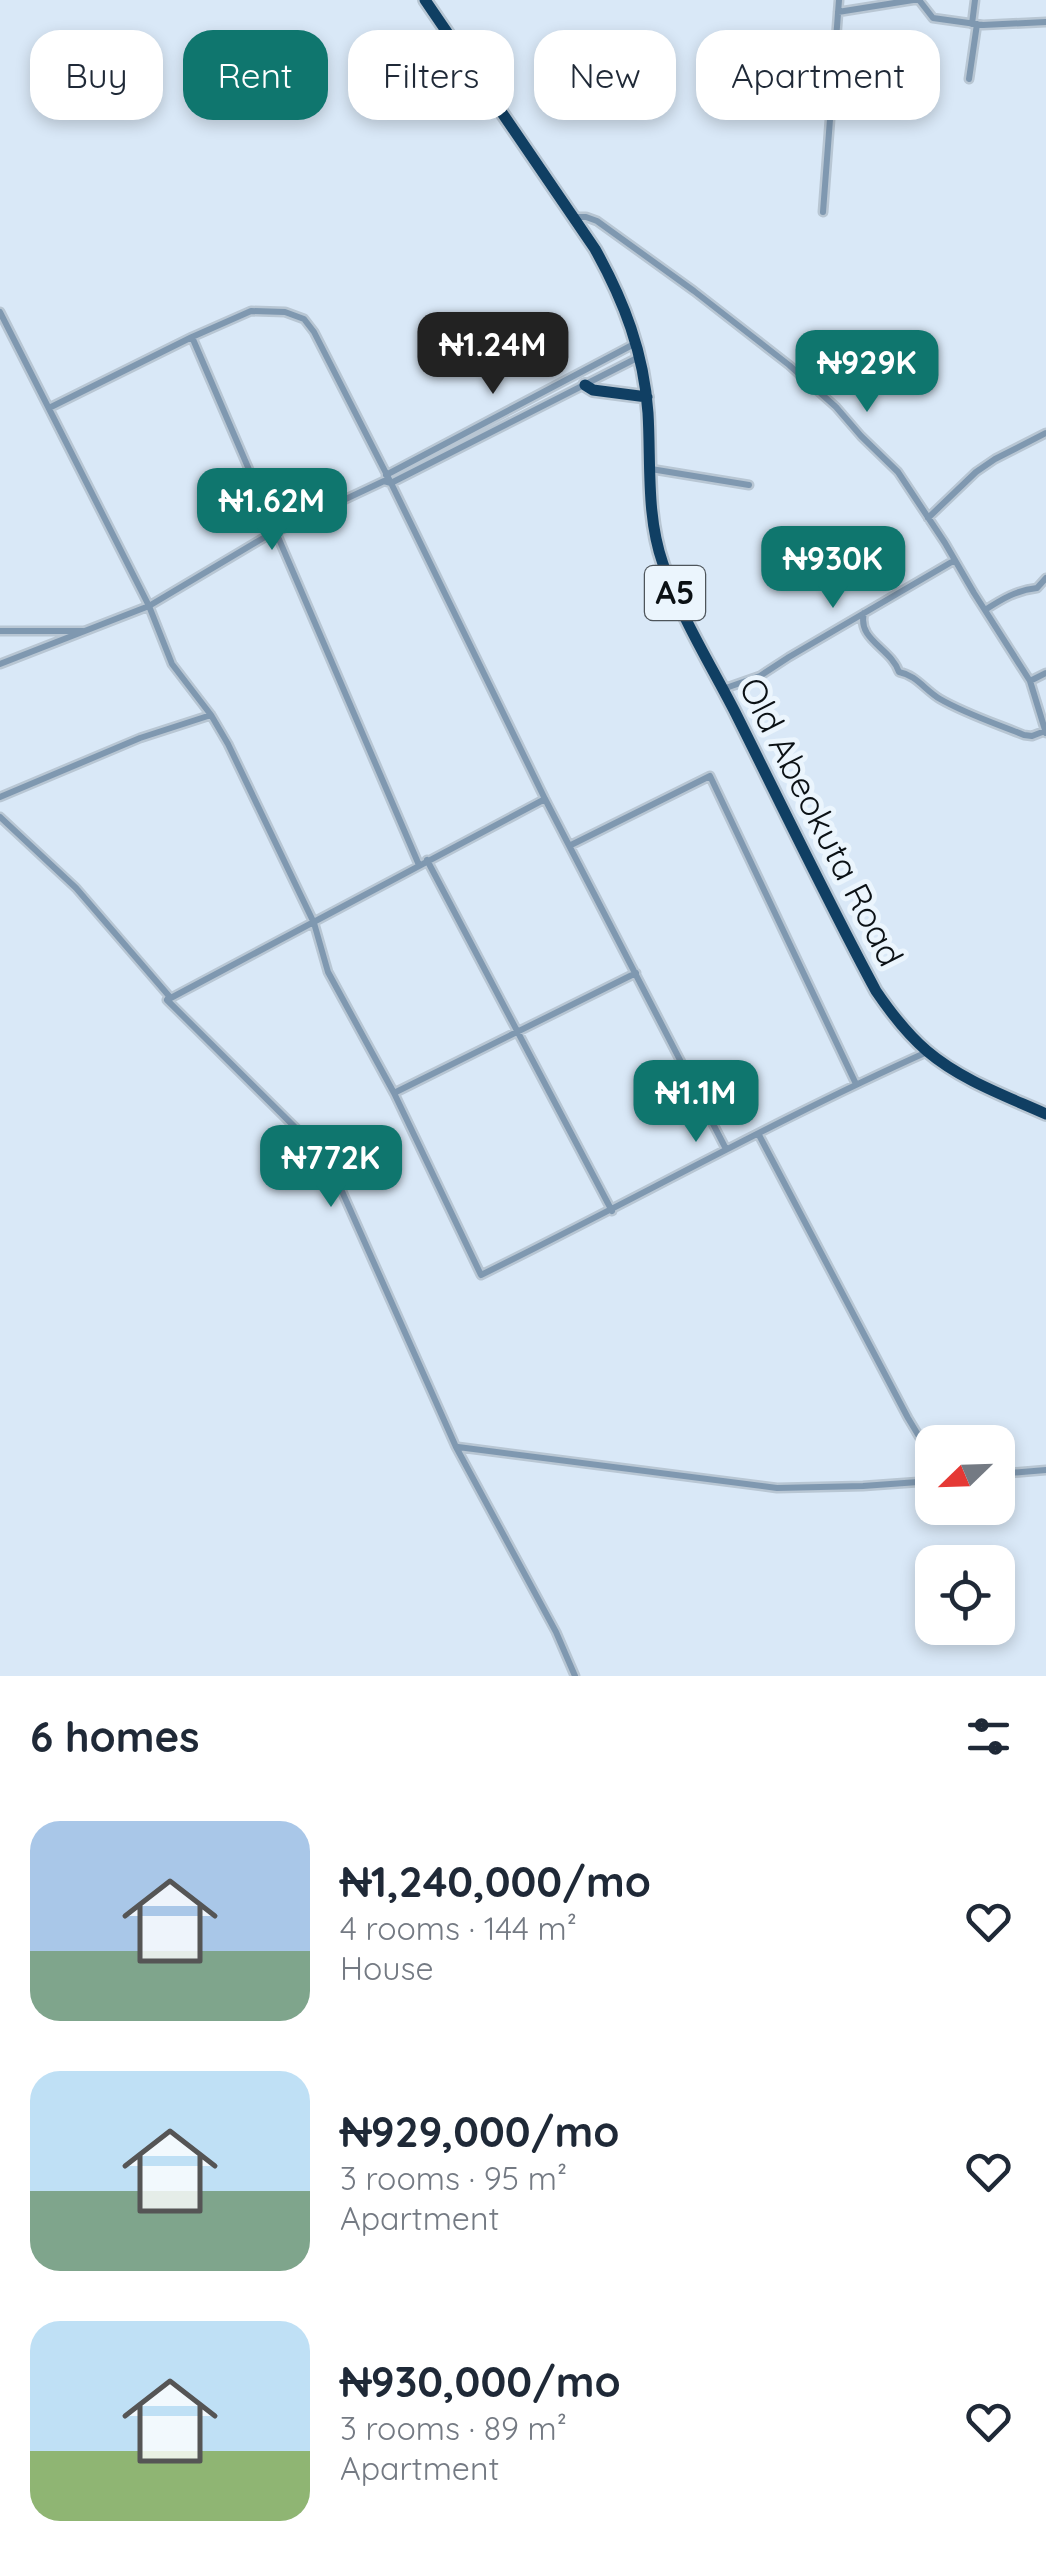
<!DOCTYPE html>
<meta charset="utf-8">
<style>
body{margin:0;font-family:Quicksand,sans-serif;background:#f6f6f7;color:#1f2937;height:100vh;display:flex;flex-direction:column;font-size:38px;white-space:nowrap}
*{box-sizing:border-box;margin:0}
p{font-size:32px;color:#747a83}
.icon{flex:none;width:55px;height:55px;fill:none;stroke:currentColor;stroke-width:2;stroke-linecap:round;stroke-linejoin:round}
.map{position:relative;height:1676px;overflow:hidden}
.panel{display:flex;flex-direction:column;background:#fff;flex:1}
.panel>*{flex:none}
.hud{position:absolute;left:30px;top:30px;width:988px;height:90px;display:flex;gap:20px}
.needle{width:65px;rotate:247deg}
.fabs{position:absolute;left:915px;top:1425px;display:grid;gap:20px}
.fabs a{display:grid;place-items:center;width:100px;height:100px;border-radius:20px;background:#fff;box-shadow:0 5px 15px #0003;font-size:50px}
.price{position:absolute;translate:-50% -85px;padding:0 22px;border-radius:20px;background:#0f766e;color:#fff;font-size:32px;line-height:65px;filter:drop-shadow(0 2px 5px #0008)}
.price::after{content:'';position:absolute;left:50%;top:60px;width:30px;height:22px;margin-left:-15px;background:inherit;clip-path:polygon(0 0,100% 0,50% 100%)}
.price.current{background:#222;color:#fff}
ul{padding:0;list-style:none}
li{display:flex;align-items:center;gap:30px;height:250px;padding:0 30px}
li span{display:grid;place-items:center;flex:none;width:280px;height:200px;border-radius:30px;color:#555}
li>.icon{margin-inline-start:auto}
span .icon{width:120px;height:120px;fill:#fffc;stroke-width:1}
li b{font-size:42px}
h2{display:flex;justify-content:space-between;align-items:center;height:120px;padding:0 30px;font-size:42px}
.chip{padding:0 35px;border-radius:30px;background:#fff;box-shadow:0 5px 15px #0003;font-size:35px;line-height:90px}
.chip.current{background:#0f766e;color:#fff}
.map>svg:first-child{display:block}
</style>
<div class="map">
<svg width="1046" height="1676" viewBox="0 0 1046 1676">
<rect width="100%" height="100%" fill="#d9e8f7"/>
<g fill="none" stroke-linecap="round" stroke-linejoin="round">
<defs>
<path id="street" d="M838,12L913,0H919L933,18L983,25L1046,22
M972,24L975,0
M969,79L977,24
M823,212L839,0
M575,217H586L597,221L694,291L789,365L836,407L861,436L898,472L945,543L974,593L1030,681L1046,733
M0,312L149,606L172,664L211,715L228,744L314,923L328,972L394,1093L481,1275C630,1202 775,1120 927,1052
M192,337L419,865
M49,408L192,337L251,311L285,312L304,319L314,332L391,483L545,799L726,1149
M651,469L749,485
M386,475L636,343
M928,518L976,472L995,459L1046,433
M985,610C1002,599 1017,590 1037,588L1046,578
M864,613C857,640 891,648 899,672C916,675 925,690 940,699C966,714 997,724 1024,735L1032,736L1045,731
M0,631H83
M0,664L149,606L265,537L384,481L391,483L639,357
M1030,681L1046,673
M723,689L760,676L789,657L955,560
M0,797L140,738L211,715
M0,817L76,888L169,996L167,1000L328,1160L456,1447L556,1632L575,1676
M571,845L710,776L856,1084
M427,860L612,1211
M167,1000L545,799
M394,1093L636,973
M759,1135L908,1418L932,1458
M458,1447L777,1488L863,1486L932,1481
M998,1474L1046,1470"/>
<path id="highway" d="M425,0L595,249C624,301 644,353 648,413C651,463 646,516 663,564C680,616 711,665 736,714C782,806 827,900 876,991C891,1013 907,1034 927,1051C961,1080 1006,1096 1046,1114
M585,385L593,390L647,397"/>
</defs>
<use href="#street" stroke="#b8c6d3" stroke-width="11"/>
<use href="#highway" stroke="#b8c6d3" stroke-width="16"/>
<use href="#street" stroke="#7f98b0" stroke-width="6"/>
<use href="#highway" stroke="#103f63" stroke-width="11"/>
</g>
<g text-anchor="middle" stroke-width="10" stroke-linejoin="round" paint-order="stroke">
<rect fill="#ebf5fd" stroke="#4e555b" stroke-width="2.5" x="645" y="566" width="60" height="54" rx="8"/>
<g font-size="32" font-weight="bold" fill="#0b1115">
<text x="675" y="604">A5</text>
</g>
<g font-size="35" fill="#0b1115" stroke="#ebf5fd">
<text transform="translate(821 822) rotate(63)" y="12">Old Abeokuta Road</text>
</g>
</g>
</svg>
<div class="fabs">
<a><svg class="needle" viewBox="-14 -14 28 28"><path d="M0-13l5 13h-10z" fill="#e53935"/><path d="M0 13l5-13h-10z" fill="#747a83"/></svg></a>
<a><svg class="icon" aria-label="locate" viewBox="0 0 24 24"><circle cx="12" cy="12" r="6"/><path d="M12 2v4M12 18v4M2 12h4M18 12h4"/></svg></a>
</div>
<b class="price current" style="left:493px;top:397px">₦1.24M</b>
<b class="price" style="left:867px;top:415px">₦929K</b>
<b class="price" style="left:272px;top:553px">₦1.62M</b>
<b class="price" style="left:833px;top:611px">₦930K</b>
<b class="price" style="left:696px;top:1145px">₦1.1M</b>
<b class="price" style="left:331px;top:1210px">₦772K</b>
<div class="hud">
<a class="chip">Buy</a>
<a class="chip current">Rent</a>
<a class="chip">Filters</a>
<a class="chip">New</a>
<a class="chip">Apartment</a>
</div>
</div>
<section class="panel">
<h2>6 homes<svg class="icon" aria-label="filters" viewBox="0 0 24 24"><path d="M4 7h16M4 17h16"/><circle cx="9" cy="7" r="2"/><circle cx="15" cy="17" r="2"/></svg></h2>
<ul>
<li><span style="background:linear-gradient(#a9c7e8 65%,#7fa58c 0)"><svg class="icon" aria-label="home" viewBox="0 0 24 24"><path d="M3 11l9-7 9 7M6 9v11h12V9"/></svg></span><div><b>₦1,240,000/mo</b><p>4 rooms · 144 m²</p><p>House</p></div><svg class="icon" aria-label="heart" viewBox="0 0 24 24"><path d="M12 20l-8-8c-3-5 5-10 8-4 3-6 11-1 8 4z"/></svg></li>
<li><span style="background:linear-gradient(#bfe0f5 60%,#7fa58c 0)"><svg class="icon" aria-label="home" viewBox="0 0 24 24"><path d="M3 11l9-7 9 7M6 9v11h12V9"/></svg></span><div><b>₦929,000/mo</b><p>3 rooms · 95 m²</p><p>Apartment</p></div><svg class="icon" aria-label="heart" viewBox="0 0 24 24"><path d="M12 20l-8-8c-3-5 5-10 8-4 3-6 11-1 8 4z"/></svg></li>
<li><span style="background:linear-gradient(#bfe0f5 65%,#8fb573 0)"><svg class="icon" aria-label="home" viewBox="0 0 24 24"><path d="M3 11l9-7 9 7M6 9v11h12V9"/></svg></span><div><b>₦930,000/mo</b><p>3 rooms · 89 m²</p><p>Apartment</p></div><svg class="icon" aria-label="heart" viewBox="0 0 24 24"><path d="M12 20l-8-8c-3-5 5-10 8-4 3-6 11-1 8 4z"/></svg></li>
</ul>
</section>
